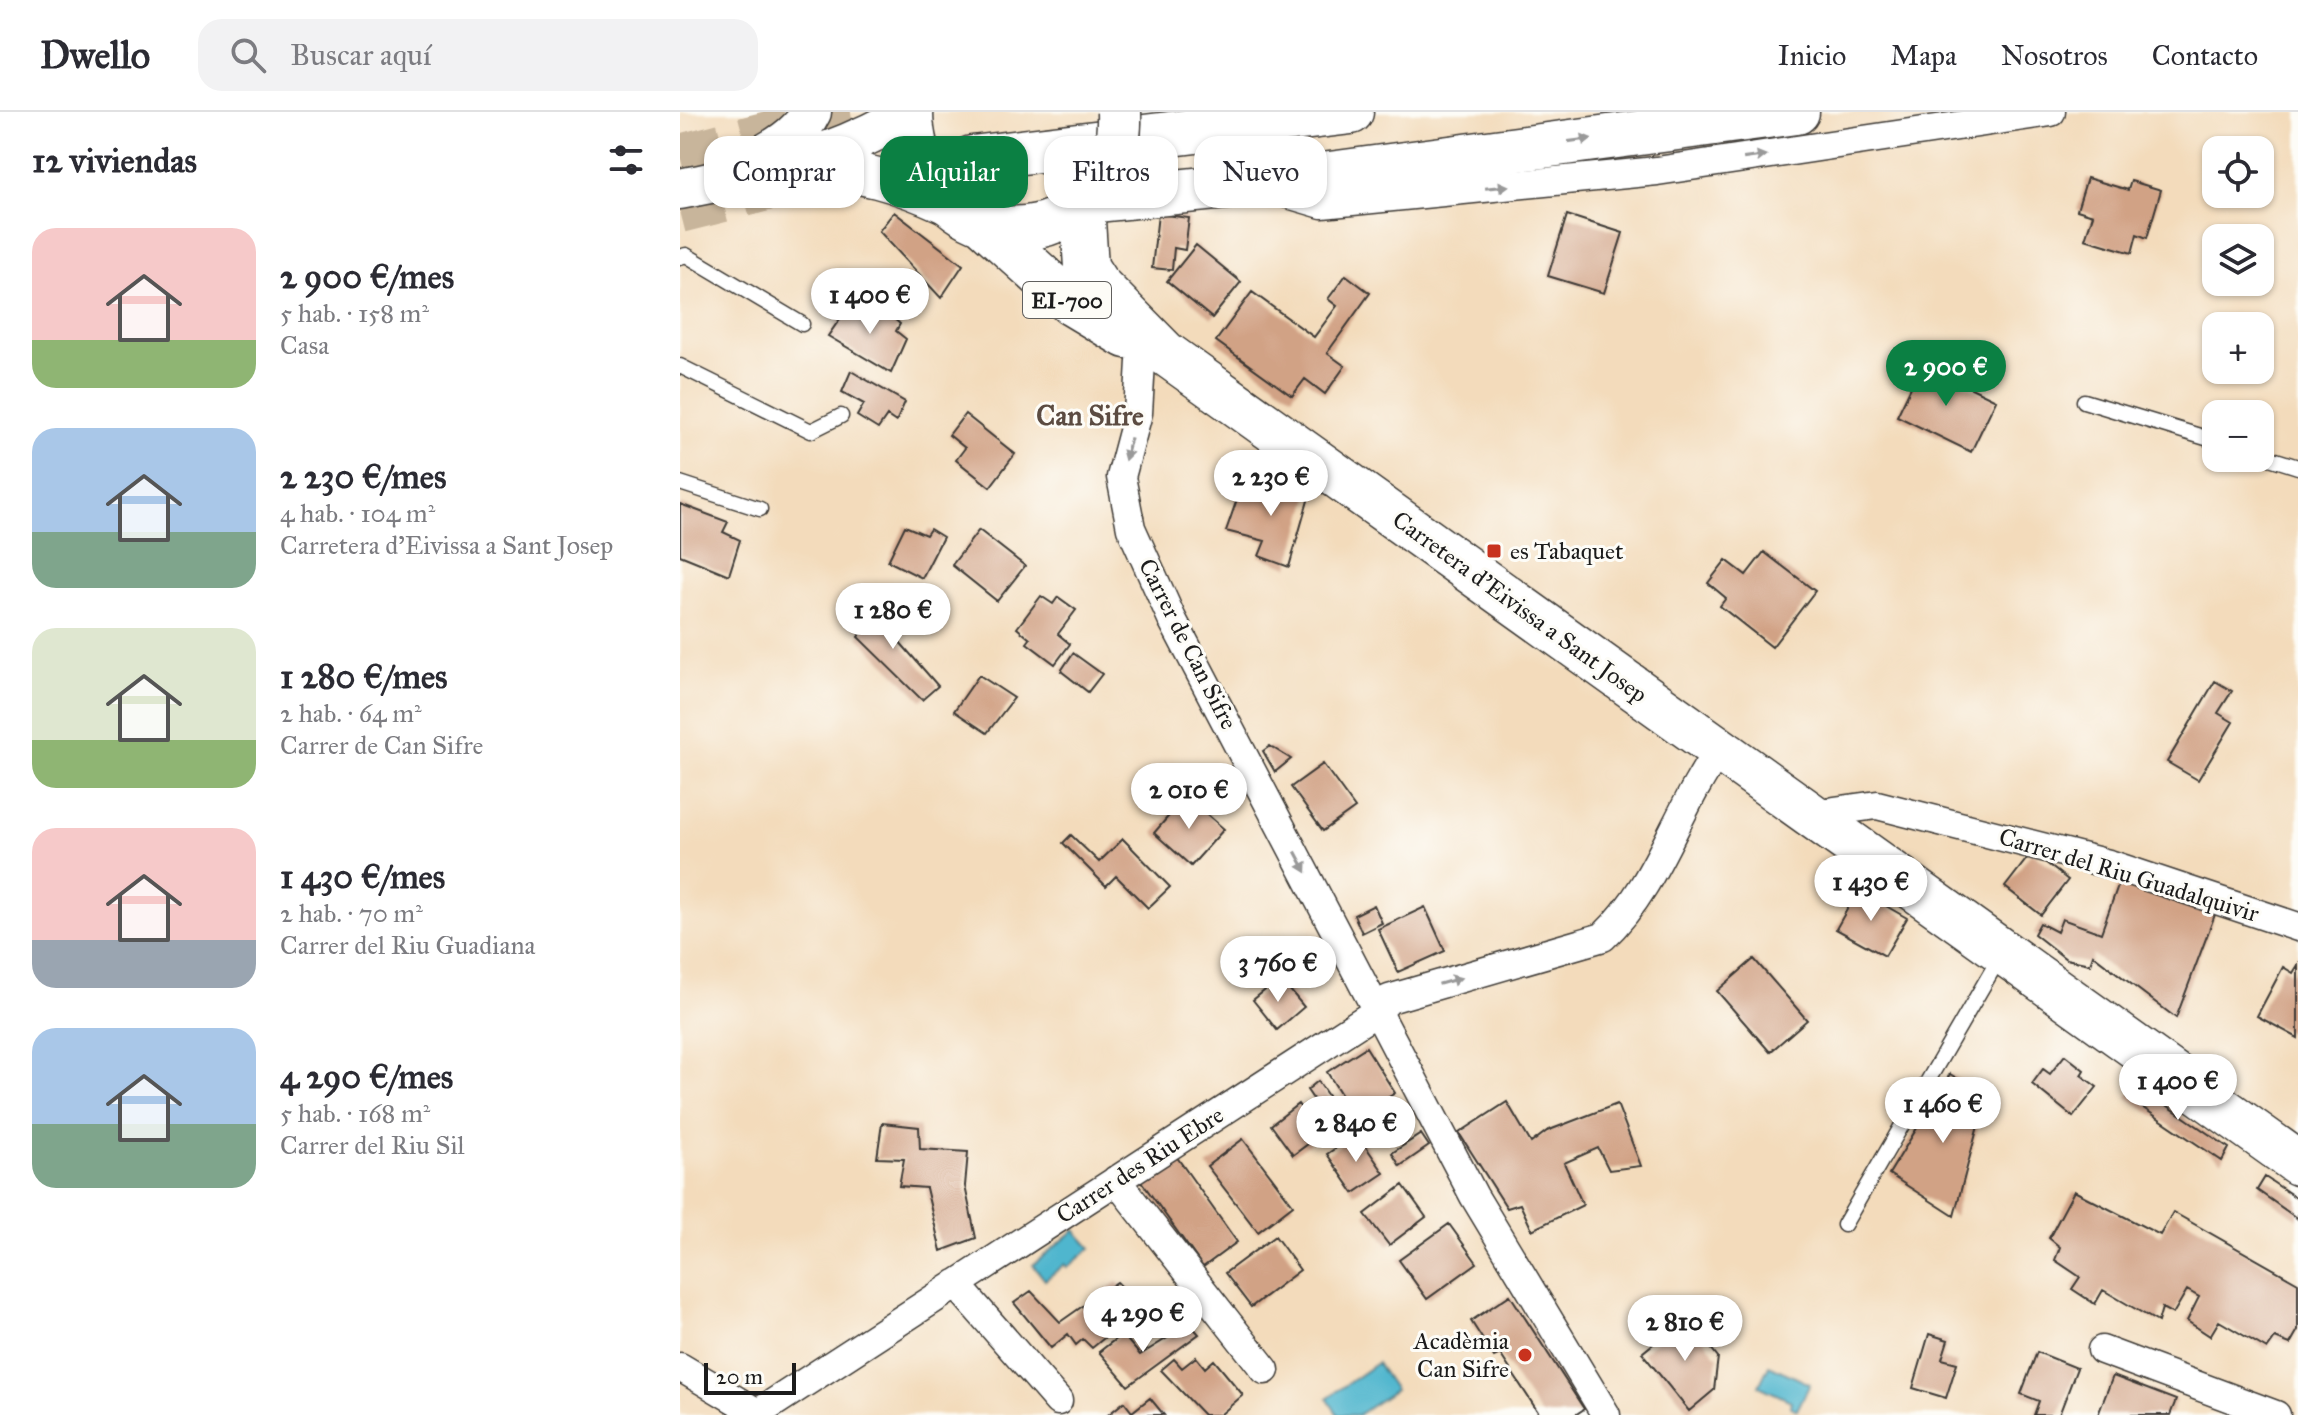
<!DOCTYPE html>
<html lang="es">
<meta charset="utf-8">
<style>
body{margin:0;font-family:"IM FELL Great Primer",serif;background:#f2f2f3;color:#2b2b33;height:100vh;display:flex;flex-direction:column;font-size:30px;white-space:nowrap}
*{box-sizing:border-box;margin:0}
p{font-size:26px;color:#7c7c81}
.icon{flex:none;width:44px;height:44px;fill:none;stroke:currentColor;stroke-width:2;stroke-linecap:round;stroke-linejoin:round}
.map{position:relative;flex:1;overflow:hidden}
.panel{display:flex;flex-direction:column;background:#fff;width:680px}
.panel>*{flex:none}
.top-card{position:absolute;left:24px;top:24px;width:760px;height:72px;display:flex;gap:16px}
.buttons{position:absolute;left:1522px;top:24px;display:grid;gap:16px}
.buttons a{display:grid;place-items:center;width:72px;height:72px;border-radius:16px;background:#fff;box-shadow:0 2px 6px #0004;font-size:40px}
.scale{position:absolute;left:24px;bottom:20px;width:92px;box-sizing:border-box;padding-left:8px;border:4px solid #1c1c1c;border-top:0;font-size:22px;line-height:28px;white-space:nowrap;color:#1c1c1c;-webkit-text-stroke:6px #fdfcf7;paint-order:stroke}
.price{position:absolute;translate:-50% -68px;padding:0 18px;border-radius:28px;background:#fff;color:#222;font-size:26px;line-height:52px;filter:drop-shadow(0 2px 4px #0008)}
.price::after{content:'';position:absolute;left:50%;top:48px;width:24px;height:18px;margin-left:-12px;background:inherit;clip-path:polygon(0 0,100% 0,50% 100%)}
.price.selected{background:#0b8043;color:#fff}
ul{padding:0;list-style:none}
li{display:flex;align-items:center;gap:24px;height:200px;padding:0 32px}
li span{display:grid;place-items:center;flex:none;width:224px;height:160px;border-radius:24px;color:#555}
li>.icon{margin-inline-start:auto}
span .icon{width:96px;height:96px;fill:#fffc;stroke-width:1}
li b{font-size:34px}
h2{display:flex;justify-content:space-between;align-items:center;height:96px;padding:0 32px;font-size:34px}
.pill{padding:0 28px;border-radius:24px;background:#fff;box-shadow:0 2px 6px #0004;font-size:28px;line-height:72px}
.pill.selected{background:#0b8043;color:#fff}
header{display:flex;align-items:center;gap:48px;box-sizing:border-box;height:112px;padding:0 40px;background:#fff;border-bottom:2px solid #e1e1e2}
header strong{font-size:38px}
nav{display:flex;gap:44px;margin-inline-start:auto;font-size:28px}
.search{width:560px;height:72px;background:#f2f2f3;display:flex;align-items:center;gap:20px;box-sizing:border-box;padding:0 28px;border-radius:24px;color:#7c7c81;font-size:30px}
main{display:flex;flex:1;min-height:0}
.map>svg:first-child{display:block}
</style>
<header>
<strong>Dwello</strong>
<div class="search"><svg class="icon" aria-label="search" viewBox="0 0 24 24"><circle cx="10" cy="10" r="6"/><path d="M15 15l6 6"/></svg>Buscar aquí</div>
<nav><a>Inicio</a><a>Mapa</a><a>Nosotros</a><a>Contacto</a></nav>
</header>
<main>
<section class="panel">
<h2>12 viviendas<svg class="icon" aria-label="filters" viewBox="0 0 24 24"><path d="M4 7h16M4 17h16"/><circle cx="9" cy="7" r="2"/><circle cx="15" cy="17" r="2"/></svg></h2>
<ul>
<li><span style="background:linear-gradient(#f6c9c9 70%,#8fb573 0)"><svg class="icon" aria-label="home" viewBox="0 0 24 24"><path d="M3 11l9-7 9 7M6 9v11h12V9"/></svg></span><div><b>2 900 €/mes</b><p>5 hab. · 158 m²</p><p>Casa</p></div></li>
<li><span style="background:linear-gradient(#a9c7e8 65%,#7fa58c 0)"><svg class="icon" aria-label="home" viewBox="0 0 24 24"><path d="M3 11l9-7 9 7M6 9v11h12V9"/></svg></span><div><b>2 230 €/mes</b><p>4 hab. · 104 m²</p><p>Carretera d'Eivissa a Sant Josep</p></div></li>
<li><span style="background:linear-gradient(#dfe7d0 70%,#8fb573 0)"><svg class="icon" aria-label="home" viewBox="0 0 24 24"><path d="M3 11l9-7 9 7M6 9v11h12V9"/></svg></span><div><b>1 280 €/mes</b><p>2 hab. · 64 m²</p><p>Carrer de Can Sifre</p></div></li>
<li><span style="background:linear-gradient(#f6c9c9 70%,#9aa5b1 0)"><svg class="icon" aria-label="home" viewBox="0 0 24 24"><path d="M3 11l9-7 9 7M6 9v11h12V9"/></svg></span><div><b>1 430 €/mes</b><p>2 hab. · 70 m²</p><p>Carrer del Riu Guadiana</p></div></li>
<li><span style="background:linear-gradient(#a9c7e8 60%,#7fa58c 0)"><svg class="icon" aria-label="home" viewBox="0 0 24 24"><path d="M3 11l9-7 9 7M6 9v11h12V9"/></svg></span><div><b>4 290 €/mes</b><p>5 hab. · 168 m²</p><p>Carrer del Riu Sil</p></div></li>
</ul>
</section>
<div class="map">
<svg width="1618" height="1303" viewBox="0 0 1618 1303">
<rect width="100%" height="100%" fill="#fdfcf7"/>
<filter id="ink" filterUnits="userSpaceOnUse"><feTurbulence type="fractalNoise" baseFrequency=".0125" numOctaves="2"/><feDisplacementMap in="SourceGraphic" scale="16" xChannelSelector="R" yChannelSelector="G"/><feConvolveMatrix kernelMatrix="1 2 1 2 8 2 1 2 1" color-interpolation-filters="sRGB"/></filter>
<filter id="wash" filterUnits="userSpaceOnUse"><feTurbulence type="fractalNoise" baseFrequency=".006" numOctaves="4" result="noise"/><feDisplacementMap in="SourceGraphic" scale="32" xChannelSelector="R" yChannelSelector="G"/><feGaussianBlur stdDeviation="1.8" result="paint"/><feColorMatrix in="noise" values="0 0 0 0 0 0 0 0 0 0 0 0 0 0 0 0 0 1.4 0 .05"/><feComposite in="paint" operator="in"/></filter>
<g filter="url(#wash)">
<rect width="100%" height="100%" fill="#f3dbbb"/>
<path fill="#50b6ce" stroke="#366975" stroke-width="2" d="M395,1118L411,1136L387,1156L385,1152L365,1168L353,1153Z
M697,1251L715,1278L678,1303H658L647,1286Z
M1089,1253L1130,1272L1117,1298L1110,1294L1111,1289L1079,1274Z"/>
<g id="blocks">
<path fill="#d1a285" d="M1407,66L1448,78L1451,69L1481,78L1467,126L1457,122L1452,141L1405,127L1413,103L1397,98Z
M214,100L283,153L261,186L199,119Z
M478,102L509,106L505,138L494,136L492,158L472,156Z
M887,103L943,121L924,181L868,164Z
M516,133L561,170L532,206L487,169Z
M666,163L690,181L647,241L665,254L645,282L625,267L612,284L536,229L572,180L634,225L657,194L648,187Z
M171,191L196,207L204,198L220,212L216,219L226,227L211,261L148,224Z
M1242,252L1316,288L1291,340L1217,304Z
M171,259L225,290L216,310L207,304L198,317L177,304L184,292L162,280Z
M285,302L335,342L310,375L276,348L285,336L269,323Z
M564,367L600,381L603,370L631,378L609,455L579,444L585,429L546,419Z
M0,392L48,410L43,420L60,428L49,463L0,443Z
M225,414L246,423L250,417L263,425L242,466L208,449Z
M299,418L345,454L317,489L272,453Z
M1084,440L1135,479L1092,535L1040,494L1046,486L1028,471L1046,448L1066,463Z
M191,483L202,490L198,505L258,574L242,588L178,525L185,515L177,507Z
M361,484L373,492L378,485L396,498L378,522L390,532L375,552L347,531L350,527L337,516Z
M393,541L422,562L408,580L381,559Z
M299,563L334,586L307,621L274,599Z
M1535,569L1552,579L1538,601L1553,610L1518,668L1487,650Z
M590,634L611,647L595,660L583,639Z
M643,652L675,696L643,719L611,675Z
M506,684L544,717L511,754L474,721Z
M391,723L419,750L443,727L490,775L468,796L436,764L426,774L383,731Z
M1352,740L1388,768L1361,803L1325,775Z
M1441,765L1537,797L1496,906L1413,843L1410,852L1386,847L1354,822L1360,811L1377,820L1382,807L1421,821Z
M1178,778L1227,806L1205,844L1156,817Z
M694,793L702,811L682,821L674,803Z
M745,795L765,839L718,860L698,817Z
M1074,847L1127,908L1090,940L1037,879Z
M1618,853V926L1577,904L1603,855L1613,861Z
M600,866L624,895L597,918L573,888Z
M686,935L715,981L676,1006L647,960Z
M1385,943L1404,958L1401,963L1417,975L1393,1005L1352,972L1363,957L1370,962Z
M1270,962L1306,984L1274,1104L1209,1062Z
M638,969L664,1008L652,1015L627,978Z
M1456,972L1549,1036L1542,1049L1447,985Z
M827,990L851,1031L867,1019L937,992L961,1054L929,1058L918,1036L884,1051L903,1093L852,1118L840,1092L827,1096L779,1021Z
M618,992L640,1023L613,1043L591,1013Z
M202,1011L239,1015L240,1037L288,1040L285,1074L296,1126L261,1139L246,1076L219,1074L224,1047L197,1046Z
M677,1022L704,1061L674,1081L647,1042Z
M741,1022L749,1034L720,1054L712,1041Z
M563,1027L613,1093L578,1120L527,1054Z
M496,1044L557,1130L523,1155L461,1069Z
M1585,1065L1618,1087V1107L1577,1078Z
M723,1073L746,1105L709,1133L685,1102Z
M1394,1079L1480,1123L1493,1100L1618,1171V1218L1610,1232L1595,1226L1587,1237L1539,1209L1530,1224L1507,1209L1519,1185L1507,1178L1493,1202L1482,1196L1478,1210L1423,1178L1415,1192L1392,1177L1400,1165L1375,1148L1380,1135L1369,1126Z
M769,1112L797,1151L747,1187L719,1148Z
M595,1124L620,1158L571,1195L545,1161Z
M437,1170L462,1195L412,1236L403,1227L396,1233L388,1222L371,1236L334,1191L351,1179L380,1210Z
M830,1183L904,1297L895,1303H860L820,1242L814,1245L791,1209Z
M1006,1205L1038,1245L1034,1278L1009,1299L962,1241Z
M510,1212L519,1222L448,1274L419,1240L442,1222L460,1243Z
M1249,1222L1268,1228L1262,1247L1277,1251L1266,1286L1233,1276Z
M1357,1240L1397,1256L1379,1303H1354L1359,1289L1341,1282Z
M516,1245L525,1256L534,1248L563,1283L540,1303H524L481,1258L494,1247L502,1256Z
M1433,1264L1496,1288L1490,1303H1418Z
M470,1286L484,1303H428L444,1290L452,1300Z"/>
</g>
</g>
<g filter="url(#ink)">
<use href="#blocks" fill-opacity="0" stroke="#3c3934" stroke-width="2"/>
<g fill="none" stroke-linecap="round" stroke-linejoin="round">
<path stroke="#c8b59b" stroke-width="44" stroke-dasharray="44 22" stroke-linecap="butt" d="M0,44L88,21L229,0
M0,99L87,77"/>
<defs>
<path id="lane" d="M0,145L6,143L122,212
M0,254L131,319L161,304
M1404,289L1536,329
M1580,343L1618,355
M0,371L80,397
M1164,1113L1321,843"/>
<path id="street" d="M591,77L642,92L977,59L1371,0
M462,232L458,301L441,365L451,416L492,507L794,1084L926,1303
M1144,712L1154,699L1197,693L1429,752L1618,815
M436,1068L585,1258
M276,1172L378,1289
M1422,1238L1596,1303
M0,1255L81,1303
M78,1301L699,898L709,887L923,825C978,773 996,698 1039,638"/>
<path id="secondary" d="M65,52C89,41 120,24 131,0
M123,58C177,56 220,70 268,92
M0,77C90,59 150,47 231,0"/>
<path id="primary" d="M231,0C231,105 346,159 418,76
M402,93L406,155L417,172L485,241L1618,1051
M304,112L391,191L446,224"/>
<path id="highway" d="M292,46L671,0
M406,89L575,72L1117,0"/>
</defs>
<use href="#lane" stroke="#3c3934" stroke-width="17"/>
<use href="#street" stroke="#3c3934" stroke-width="31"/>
<use href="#secondary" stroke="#3c3934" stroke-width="43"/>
<use href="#primary" stroke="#3c3934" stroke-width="47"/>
<use href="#highway" stroke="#3c3934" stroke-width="47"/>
<use href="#lane" stroke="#fff" stroke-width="14"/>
<use href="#street" stroke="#fff" stroke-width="28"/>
<use href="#secondary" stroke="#fff" stroke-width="40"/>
<use href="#primary" stroke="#fff" stroke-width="44"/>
<use href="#highway" stroke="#fff" stroke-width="44"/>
<defs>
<path id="primary-bridge" d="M422,71C435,47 440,27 439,0"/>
</defs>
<use href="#primary-bridge" stroke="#3c3934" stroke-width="47" stroke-linecap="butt"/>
<use href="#primary-bridge" stroke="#fff" stroke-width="44"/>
</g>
<defs><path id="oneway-solid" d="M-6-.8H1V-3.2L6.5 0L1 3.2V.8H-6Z" transform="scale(2)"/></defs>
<g fill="#999">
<use href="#oneway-solid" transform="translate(900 28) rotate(-8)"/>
<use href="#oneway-solid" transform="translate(1075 45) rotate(-8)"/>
<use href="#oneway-solid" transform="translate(817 75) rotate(-6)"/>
<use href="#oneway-solid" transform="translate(448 337) rotate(105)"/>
<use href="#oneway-solid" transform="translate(621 750) rotate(62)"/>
<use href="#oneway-solid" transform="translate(770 869) rotate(-16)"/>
</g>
</g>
<g fill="#c8321e" stroke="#fdfcf7" stroke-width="3">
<rect x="806" y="431" width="16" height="16" rx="4"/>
<circle cx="845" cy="1243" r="8"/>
</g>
<g text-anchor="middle" stroke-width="6" stroke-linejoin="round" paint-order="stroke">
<rect fill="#fdfcf7" stroke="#605f5e" stroke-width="2" x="343" y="170" width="88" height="36" rx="6"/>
<g font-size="22" font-weight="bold" fill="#1c1c1c">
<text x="387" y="196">EI-700</text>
</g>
<g font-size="24" fill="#1c1c1c" stroke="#fdfcf7" text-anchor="start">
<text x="830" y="447">es Tabaquet</text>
<text x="829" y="1237" text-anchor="end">Acadèmia<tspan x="829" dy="28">Can Sifre</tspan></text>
</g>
<g font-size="24" fill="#1c1c1c" stroke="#fdfcf7">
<text transform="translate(840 495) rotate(36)" y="8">Carretera d'Eivissa a Sant Josep</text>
<text transform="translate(508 532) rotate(63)" y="8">Carrer de Can Sifre</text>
<text transform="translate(1449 763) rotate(17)" y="8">Carrer del Riu Guadalquivir</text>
<text transform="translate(460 1053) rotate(-33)" y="8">Carrer des Riu Ebre</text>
</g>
<g font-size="28" font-weight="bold" fill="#5b4b41" stroke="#fdfcf7">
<text x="410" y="313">Can Sifre</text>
</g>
</g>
</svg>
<div class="buttons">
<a><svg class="icon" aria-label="locate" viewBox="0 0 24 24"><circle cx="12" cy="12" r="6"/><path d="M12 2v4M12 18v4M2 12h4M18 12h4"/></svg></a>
<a><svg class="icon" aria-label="layers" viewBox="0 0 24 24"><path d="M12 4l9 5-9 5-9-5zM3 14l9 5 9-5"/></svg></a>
<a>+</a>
<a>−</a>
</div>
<div class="scale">20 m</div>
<b class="price" style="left:190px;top:224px">1 400 €</b>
<b class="price selected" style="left:1266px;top:296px">2 900 €</b>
<b class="price" style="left:591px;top:406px">2 230 €</b>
<b class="price" style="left:213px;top:539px">1 280 €</b>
<b class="price" style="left:509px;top:719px">2 010 €</b>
<b class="price" style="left:1191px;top:811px">1 430 €</b>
<b class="price" style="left:598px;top:892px">3 760 €</b>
<b class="price" style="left:1498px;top:1010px">1 400 €</b>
<b class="price" style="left:1263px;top:1033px">1 460 €</b>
<b class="price" style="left:676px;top:1052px">2 840 €</b>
<b class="price" style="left:463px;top:1242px">4 290 €</b>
<b class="price" style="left:1005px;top:1251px">2 810 €</b>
<div class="top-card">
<a class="pill">Comprar</a>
<a class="pill selected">Alquilar</a>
<a class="pill">Filtros</a>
<a class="pill">Nuevo</a>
</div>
</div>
</main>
